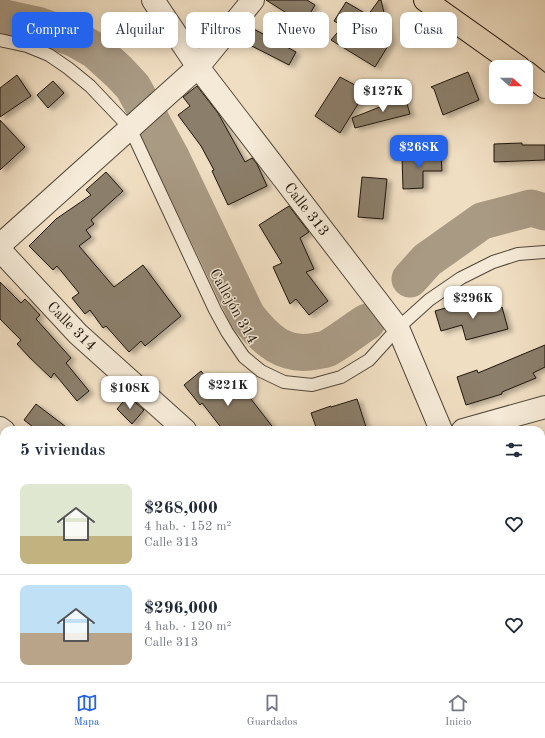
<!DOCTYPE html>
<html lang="es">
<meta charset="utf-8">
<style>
body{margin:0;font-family:"Old Standard TT",serif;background:#f2f2f3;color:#1f2937;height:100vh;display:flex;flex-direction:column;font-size:15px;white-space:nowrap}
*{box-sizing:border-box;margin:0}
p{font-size:13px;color:#747a83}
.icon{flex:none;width:22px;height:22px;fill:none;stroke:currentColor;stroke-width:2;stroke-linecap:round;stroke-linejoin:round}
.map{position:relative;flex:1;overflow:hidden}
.panel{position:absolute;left:0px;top:426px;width:545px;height:256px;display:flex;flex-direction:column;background:#fff;border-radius:12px 12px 0 0;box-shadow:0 2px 10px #0003}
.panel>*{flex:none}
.hud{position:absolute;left:12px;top:12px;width:521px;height:36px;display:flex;gap:8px}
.needle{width:26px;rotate:111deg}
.controls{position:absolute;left:489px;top:60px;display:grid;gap:8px}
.controls a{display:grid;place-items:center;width:44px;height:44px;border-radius:8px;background:#fff;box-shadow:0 2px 10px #0003;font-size:20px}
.price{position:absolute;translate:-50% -34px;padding:0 9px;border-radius:8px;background:#fff;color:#222;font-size:13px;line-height:26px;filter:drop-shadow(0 1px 2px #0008)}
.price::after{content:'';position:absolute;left:50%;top:24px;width:12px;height:9px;margin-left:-6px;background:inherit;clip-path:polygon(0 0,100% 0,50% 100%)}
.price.active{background:#2563eb;color:#fff}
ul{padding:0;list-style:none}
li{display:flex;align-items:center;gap:12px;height:100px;padding:0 20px}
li+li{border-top:1px solid #e0e1e3}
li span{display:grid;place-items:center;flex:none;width:112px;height:80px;border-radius:8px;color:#555}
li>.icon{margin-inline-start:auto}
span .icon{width:48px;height:48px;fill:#fffc;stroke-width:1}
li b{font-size:17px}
h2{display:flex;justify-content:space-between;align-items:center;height:48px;padding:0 20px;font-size:17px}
.pill{padding:0 14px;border-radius:8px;background:#fff;box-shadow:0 2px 10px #0003;font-size:14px;line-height:36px}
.pill.active{background:#2563eb;color:#fff}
.tab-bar{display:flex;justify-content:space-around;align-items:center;height:56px;border-top:1px solid #e0e1e3;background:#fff;font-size:11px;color:#747a83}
.tab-bar a{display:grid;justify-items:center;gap:2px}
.tab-bar .active{color:#2563eb}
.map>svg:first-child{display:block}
</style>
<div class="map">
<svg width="545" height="682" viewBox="0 0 545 682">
<defs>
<filter id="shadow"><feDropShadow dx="4.5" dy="2.5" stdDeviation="2" flood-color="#0004"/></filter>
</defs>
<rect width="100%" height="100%" fill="#f0dec2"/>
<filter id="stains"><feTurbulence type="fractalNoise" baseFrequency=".005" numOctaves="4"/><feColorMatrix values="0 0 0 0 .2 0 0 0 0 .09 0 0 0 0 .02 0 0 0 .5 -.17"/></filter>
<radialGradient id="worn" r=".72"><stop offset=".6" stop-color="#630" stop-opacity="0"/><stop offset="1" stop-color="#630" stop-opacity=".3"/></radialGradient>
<path fill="#ccbca3" stroke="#756958" d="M545,507V598L541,600V508Z"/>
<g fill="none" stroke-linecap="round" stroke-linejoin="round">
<path stroke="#a99a84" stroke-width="37" d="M0,17L37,25L73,38L96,51L119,72L133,87L171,157L247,316C265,339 284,358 316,351C320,350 325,350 328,348C341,341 354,330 367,322
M410,279L427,260L482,221L531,208L545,212"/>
</g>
<path fill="#8b7e6b" stroke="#1e160c" filter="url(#shadow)" d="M266,0H307L315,5L304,24Z
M379,0H381L391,41L375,67L331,40L343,26L334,21L346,2L368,15Z
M252,28L296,52L289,65L244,42Z
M468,72L479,100L443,115L434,89L431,87Z
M17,75L31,96L0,117V88Z
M340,77L366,91L340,133L315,116Z
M53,81L64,93L48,108L37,95Z
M197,86L218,113L245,162L252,158L257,164L267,186L228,205L212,171L214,170L201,146L178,115L190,106L183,97Z
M405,97L410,114L355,128L352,118Z
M0,120L25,147L0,170Z
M522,143V145H545V160L494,162V144Z
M441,155L442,171H423V188L403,189L402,156Z
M106,172L123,191L91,220L94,224L86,230L91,237L79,246L114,287L143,265L181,316L145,346L141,341L129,352L106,326L103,328L90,310L85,314L72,298L79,293L57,266L53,270L29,246L56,219L91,195L86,190Z
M362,177L387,179L383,219L358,217Z
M289,206L309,232L300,238L314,269L306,272L328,301L309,315L296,299L290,304L273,267L282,263L259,225Z
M0,282L21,303L25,299L40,315L36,319L71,358L66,363L89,391L77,401L54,373L51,378L29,357L17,344L21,340L0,319Z
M484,301L486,311L502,307L508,329L466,340L462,325L441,331L435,311L456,305L457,308Z
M545,345V367L533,373L536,378L502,392V394L466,405L457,377L477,370L478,373Z
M201,371L227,403L244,390L275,430H223L202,403L200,405L184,385Z
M128,396L144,410L132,424L117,409Z
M357,399L367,430H317L311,413L331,406V407Z
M36,404L70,430H37L24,420Z"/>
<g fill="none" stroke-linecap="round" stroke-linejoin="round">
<defs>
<path id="lane" d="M0,40L27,46L49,55L68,68L90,86L130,128L215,310L227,332L244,357L261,371L284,382L312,385L341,377L369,360L398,328L429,300L461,278L493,262L518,254L545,252"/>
<path id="street" d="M153,0L198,67L398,328L441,430
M0,245L198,67L253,0
M0,250L78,334L185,430
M0,428L4,431
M463,430L545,407
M541,632L545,631
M324,678L329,682
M540,678L541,682
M403,682L413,678"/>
<path id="primary" d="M425,0L519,67
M526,72L545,87"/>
</defs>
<use href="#lane" stroke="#52483a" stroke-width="14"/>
<use href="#street" stroke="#52483a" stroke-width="24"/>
<use href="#primary" stroke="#1e160c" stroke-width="24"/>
<use href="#lane" stroke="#f5ead7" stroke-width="12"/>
<use href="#street" stroke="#f5ead7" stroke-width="22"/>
<use href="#primary" stroke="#f0dec2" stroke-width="22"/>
</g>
<g text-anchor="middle" stroke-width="3" stroke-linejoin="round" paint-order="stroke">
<g font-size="15" fill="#1e160c" stroke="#f5ead7">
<text transform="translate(307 209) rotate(52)" y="5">Calle 313</text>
<text transform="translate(234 306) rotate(61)" y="5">Callejón 314</text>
<text transform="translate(72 326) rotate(45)" y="5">Calle 314</text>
</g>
</g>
<rect width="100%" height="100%" filter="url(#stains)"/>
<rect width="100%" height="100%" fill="url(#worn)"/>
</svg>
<div class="controls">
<a><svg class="needle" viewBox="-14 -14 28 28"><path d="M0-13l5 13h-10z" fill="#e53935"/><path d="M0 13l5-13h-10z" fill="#747a83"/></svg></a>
</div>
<b class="price" style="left:383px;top:113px">$127K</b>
<b class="price active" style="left:419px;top:169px">$268K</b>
<b class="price" style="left:473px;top:320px">$296K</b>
<b class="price" style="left:228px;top:407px">$221K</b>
<b class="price" style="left:130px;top:410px">$108K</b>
<div class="hud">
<a class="pill active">Comprar</a>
<a class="pill">Alquilar</a>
<a class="pill">Filtros</a>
<a class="pill">Nuevo</a>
<a class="pill">Piso</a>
<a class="pill">Casa</a>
</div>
<section class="panel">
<h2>5 viviendas<svg class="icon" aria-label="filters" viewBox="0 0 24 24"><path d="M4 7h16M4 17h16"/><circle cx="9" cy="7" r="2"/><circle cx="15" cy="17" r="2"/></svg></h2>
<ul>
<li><span style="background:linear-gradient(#dfe7d0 65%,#c2b280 0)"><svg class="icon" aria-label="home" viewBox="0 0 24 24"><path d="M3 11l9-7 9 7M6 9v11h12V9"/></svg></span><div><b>$268,000</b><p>4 hab. · 152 m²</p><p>Calle 313</p></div><svg class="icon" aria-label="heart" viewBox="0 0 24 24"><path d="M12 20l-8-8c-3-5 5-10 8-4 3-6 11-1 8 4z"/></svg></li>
<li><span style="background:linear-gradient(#bfe0f5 60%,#b9a48a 0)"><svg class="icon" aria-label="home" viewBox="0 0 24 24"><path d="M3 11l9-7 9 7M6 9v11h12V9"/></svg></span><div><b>$296,000</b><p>4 hab. · 120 m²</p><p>Calle 313</p></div><svg class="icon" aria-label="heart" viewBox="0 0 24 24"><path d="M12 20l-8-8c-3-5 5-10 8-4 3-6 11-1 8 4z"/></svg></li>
</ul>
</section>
</div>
<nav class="tab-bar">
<a class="active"><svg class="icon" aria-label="map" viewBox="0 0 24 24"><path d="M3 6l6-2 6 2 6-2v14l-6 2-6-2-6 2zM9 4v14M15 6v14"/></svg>Mapa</a>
<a><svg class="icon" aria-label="saved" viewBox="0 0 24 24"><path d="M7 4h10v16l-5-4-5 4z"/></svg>Guardados</a>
<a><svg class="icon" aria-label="home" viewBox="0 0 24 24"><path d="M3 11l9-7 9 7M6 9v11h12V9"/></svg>Inicio</a>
</nav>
